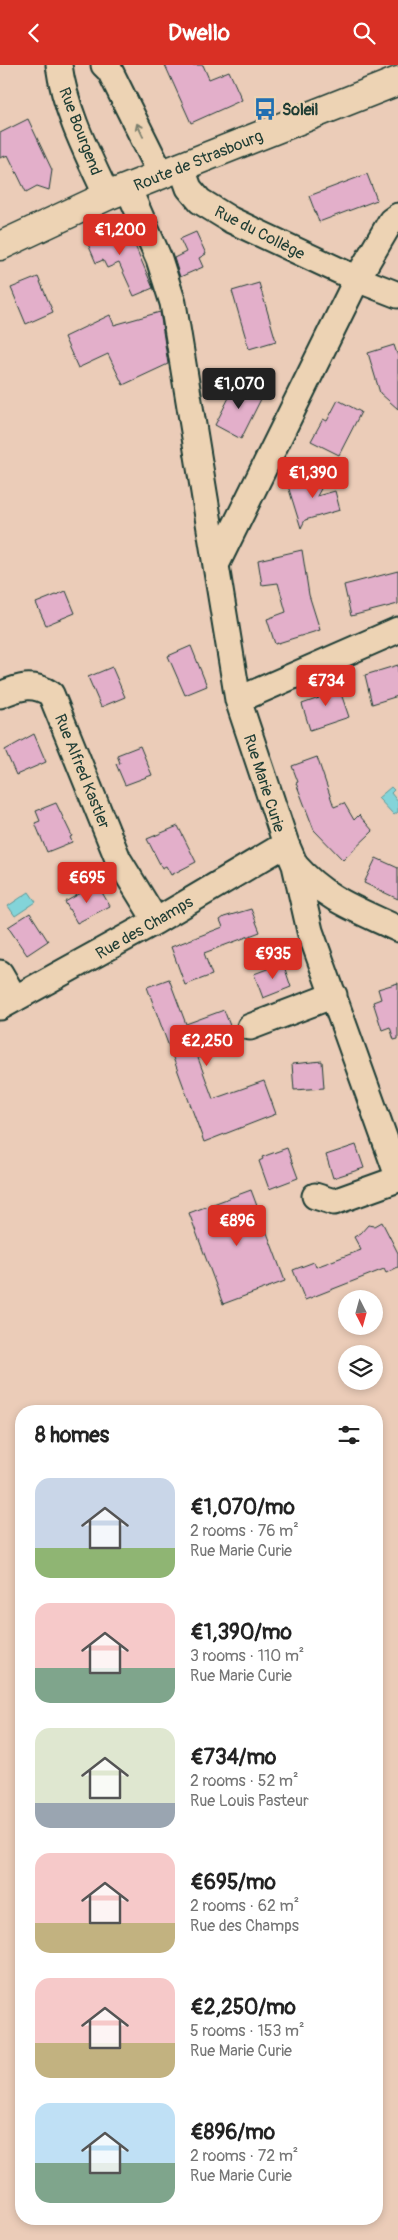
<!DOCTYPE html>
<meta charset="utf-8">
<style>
body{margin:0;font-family:Pangolin,sans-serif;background:#f6f6f6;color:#222;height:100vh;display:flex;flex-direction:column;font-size:19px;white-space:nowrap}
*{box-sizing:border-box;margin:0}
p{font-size:16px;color:#767676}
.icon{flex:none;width:28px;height:28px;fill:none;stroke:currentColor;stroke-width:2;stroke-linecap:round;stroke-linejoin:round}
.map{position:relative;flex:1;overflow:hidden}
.side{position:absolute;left:15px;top:1340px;width:368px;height:820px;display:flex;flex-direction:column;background:#fff;border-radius:20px;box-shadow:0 2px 8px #0003}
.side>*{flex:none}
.needle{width:32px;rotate:174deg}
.tools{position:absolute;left:338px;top:1225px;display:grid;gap:10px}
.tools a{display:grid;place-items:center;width:45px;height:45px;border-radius:50%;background:#fff;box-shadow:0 2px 8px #0003;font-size:25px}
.price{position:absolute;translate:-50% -42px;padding:0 11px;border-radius:5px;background:#d93025;color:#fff;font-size:16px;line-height:32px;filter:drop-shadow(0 1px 2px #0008)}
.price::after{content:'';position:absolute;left:50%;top:30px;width:15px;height:11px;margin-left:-8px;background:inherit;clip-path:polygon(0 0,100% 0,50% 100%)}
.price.selected{background:#222;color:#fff}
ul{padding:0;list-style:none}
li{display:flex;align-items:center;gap:15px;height:125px;padding:0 20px}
li span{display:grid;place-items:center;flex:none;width:140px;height:100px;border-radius:15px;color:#555}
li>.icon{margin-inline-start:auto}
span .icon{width:60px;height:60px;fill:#fffc;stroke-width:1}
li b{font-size:21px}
h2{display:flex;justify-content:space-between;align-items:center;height:60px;padding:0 20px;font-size:21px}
header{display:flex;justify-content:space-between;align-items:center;height:65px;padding:0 20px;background:#d93025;color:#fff;font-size:22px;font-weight:800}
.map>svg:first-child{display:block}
</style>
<header><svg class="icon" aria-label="back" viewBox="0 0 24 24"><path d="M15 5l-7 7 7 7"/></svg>Dwello<svg class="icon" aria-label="search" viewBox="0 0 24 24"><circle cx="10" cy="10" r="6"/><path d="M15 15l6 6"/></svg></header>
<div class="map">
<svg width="398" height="2175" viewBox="0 0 398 2175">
<rect width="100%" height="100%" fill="#ebccb8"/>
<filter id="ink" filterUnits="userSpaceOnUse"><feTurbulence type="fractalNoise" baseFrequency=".02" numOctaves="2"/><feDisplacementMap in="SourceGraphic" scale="10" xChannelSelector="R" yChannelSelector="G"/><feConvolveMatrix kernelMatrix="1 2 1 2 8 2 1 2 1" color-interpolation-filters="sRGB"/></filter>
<g filter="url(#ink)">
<path fill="#83d4d9" stroke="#5b9897" d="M391,722L394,725L391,728L398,737V747L394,750L378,733Z
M29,827L36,837L15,851L8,841Z"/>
<path fill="#e3afca" stroke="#1f3d34" d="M165,0H203L209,14L229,6L242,35L191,58Z
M28,54L52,105L49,125L37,121L26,127L8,90L0,93V68Z
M367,109L377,135L319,157L309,131Z
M116,158L121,167L128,164L153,223L134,231L119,198L107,203L103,195L96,198L85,172Z
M196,167L206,189L199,193L203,202L180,212L174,193L186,187L180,174Z
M38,212L53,247L26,259L11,223Z
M259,218L276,276L249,284L232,226Z
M160,247L168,299L123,320L108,289L78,303L64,272L110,250L114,260Z
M394,280L398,292V344L380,328L368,288Z
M237,317L263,330L241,374L215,360Z
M338,335L361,347L339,390L311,376L323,354L327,356Z
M329,409L317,431L335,426L340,445L305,455L301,463L288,421Z
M302,485L309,530L320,565L275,579L267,554L286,547L278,518L262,520L258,495Z
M398,506V539L351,551L344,520Z
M66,526L75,548L46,560L36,538Z
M191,581L207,621L185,630L168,591Z
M398,600V631L372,639L365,610Z
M112,602L125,632L101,642L88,612Z
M337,617L349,652L310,665L302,639L319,633L317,624Z
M34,669L46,697L16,710L5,685Z
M140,681L152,710L125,720L116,699L120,698L117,690Z
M317,692L334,742L344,738L354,755L359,750L373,766L343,795L314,765L296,718L298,717L292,701Z
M56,738L72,771L70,772L72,777L47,787L35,758L40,756L36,746Z
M178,761L196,797L171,810L166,801L162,803L147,774Z
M376,793L398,803V834L364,818Z
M97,819L110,841L77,858L65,837Z
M251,844L260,867L204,888L212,910L185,920L171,882L223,862L220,855L224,852Z
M30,848L48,876L27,890L8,862Z
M283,898L291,922L263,933L254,909Z
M169,914L186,959L224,945L237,979L198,993L213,1034L264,1016L276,1049L204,1077L147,922Z
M398,918V974L394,975L390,962L382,965L373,937L381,934L378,924Z
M322,996L324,1023L294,1025L292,999Z
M356,1080L364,1103L333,1113L326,1090Z
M287,1083L298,1113L269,1124L259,1096L263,1094L262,1092Z
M251,1125L285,1216L223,1239L189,1148Z
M382,1157L398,1188V1202L386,1208L384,1204L305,1235L293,1205L314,1197L316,1202L361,1185L354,1172L361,1168L368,1160L375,1161Z"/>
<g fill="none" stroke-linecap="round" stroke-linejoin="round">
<defs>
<path id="street" d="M59,0C65,46 88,90 107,131
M104,0L110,6L161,109
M181,101L189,123L200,136L231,155L357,214L398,230
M128,123L159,194L173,238L238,635L286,779L295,800L310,866L398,1111
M216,500L357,214L391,156L398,151
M0,630C19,622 32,617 51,629L118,794L156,856
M238,635L398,565
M295,800C326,835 358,845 398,864
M0,908L15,934
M0,942L156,856L286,779
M250,962L334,930
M315,1131L334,1137L398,1114"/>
<path id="secondary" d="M0,181L107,131L398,16"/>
</defs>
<use href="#street" stroke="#1f3d34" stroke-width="29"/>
<use href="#secondary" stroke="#1f3d34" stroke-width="31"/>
<use href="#street" stroke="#edd3b4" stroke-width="25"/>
<use href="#secondary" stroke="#edd3b4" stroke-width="28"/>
</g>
<defs><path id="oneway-shaft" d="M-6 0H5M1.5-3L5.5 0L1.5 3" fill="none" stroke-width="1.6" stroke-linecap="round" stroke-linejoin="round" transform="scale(1.25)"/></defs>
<use stroke="#7c806e" href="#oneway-shaft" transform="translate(140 65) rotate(-115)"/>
</g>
<defs>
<symbol id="bus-bare" viewBox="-9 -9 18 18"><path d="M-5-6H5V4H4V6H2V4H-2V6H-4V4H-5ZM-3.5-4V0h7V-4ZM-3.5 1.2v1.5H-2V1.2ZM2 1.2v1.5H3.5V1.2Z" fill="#1f6fb2" stroke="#edd3b4" stroke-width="2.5" paint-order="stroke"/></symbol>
</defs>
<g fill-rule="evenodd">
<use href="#bus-bare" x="249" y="28" width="32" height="32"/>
</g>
<g text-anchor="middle" stroke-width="5" stroke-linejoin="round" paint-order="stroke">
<g font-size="16" font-weight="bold" fill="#1f3d34" stroke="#edd3b4" text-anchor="start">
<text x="282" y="50">Soleil</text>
</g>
<g font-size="16" fill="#1f3d34" stroke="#edd3b4">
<text transform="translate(81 66) rotate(69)" y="6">Rue Bourgend</text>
<text transform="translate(198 95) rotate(-22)" y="6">Route de Strasbourg</text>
<text transform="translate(260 167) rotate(27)" y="6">Rue du Collège</text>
<text transform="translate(83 706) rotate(68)" y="6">Rue Alfred Kastler</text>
<text transform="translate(265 718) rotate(72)" y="6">Rue Marie Curie</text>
<text transform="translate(144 862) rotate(-30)" y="6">Rue des Champs</text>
</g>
</g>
</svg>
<div class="tools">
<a><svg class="needle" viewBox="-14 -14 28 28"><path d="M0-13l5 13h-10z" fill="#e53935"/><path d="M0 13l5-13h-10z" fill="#767676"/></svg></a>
<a><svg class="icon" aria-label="layers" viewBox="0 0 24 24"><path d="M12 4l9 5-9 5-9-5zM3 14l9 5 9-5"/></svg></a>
</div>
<b class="price" style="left:120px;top:191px">€1,200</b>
<b class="price selected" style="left:239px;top:345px">€1,070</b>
<b class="price" style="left:313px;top:434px">€1,390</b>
<b class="price" style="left:326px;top:642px">€734</b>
<b class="price" style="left:87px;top:839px">€695</b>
<b class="price" style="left:273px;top:915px">€935</b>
<b class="price" style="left:207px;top:1002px">€2,250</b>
<b class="price" style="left:237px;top:1182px">€896</b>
<section class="side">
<h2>8 homes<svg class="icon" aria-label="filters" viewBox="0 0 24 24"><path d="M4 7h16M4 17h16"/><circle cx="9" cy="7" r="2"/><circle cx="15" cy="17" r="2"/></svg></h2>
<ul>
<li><span style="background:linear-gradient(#c9d6e8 70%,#8fb573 0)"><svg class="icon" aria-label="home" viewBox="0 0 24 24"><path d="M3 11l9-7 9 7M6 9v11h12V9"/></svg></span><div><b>€1,070/mo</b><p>2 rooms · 76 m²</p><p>Rue Marie Curie</p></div></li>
<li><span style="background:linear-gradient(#f6c9c9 65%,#7fa58c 0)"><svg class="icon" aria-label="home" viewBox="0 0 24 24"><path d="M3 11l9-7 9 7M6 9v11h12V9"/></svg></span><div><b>€1,390/mo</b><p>3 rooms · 110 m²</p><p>Rue Marie Curie</p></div></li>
<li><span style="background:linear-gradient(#dfe7d0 75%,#9aa5b1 0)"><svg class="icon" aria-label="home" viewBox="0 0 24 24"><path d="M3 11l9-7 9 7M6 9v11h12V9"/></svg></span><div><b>€734/mo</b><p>2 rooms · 52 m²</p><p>Rue Louis Pasteur</p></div></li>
<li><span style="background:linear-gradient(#f6c9c9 70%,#c2b280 0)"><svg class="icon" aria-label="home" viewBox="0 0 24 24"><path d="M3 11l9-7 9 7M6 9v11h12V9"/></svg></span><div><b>€695/mo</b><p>2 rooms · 62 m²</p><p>Rue des Champs</p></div></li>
<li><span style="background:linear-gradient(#f6c9c9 65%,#c2b280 0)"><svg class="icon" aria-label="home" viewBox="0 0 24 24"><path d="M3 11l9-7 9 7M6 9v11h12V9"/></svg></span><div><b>€2,250/mo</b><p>5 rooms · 153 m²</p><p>Rue Marie Curie</p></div></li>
<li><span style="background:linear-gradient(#bfe0f5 60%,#7fa58c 0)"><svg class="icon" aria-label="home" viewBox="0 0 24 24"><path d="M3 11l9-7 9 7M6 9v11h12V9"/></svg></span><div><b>€896/mo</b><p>2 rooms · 72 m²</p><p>Rue Marie Curie</p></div></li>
</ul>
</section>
</div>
